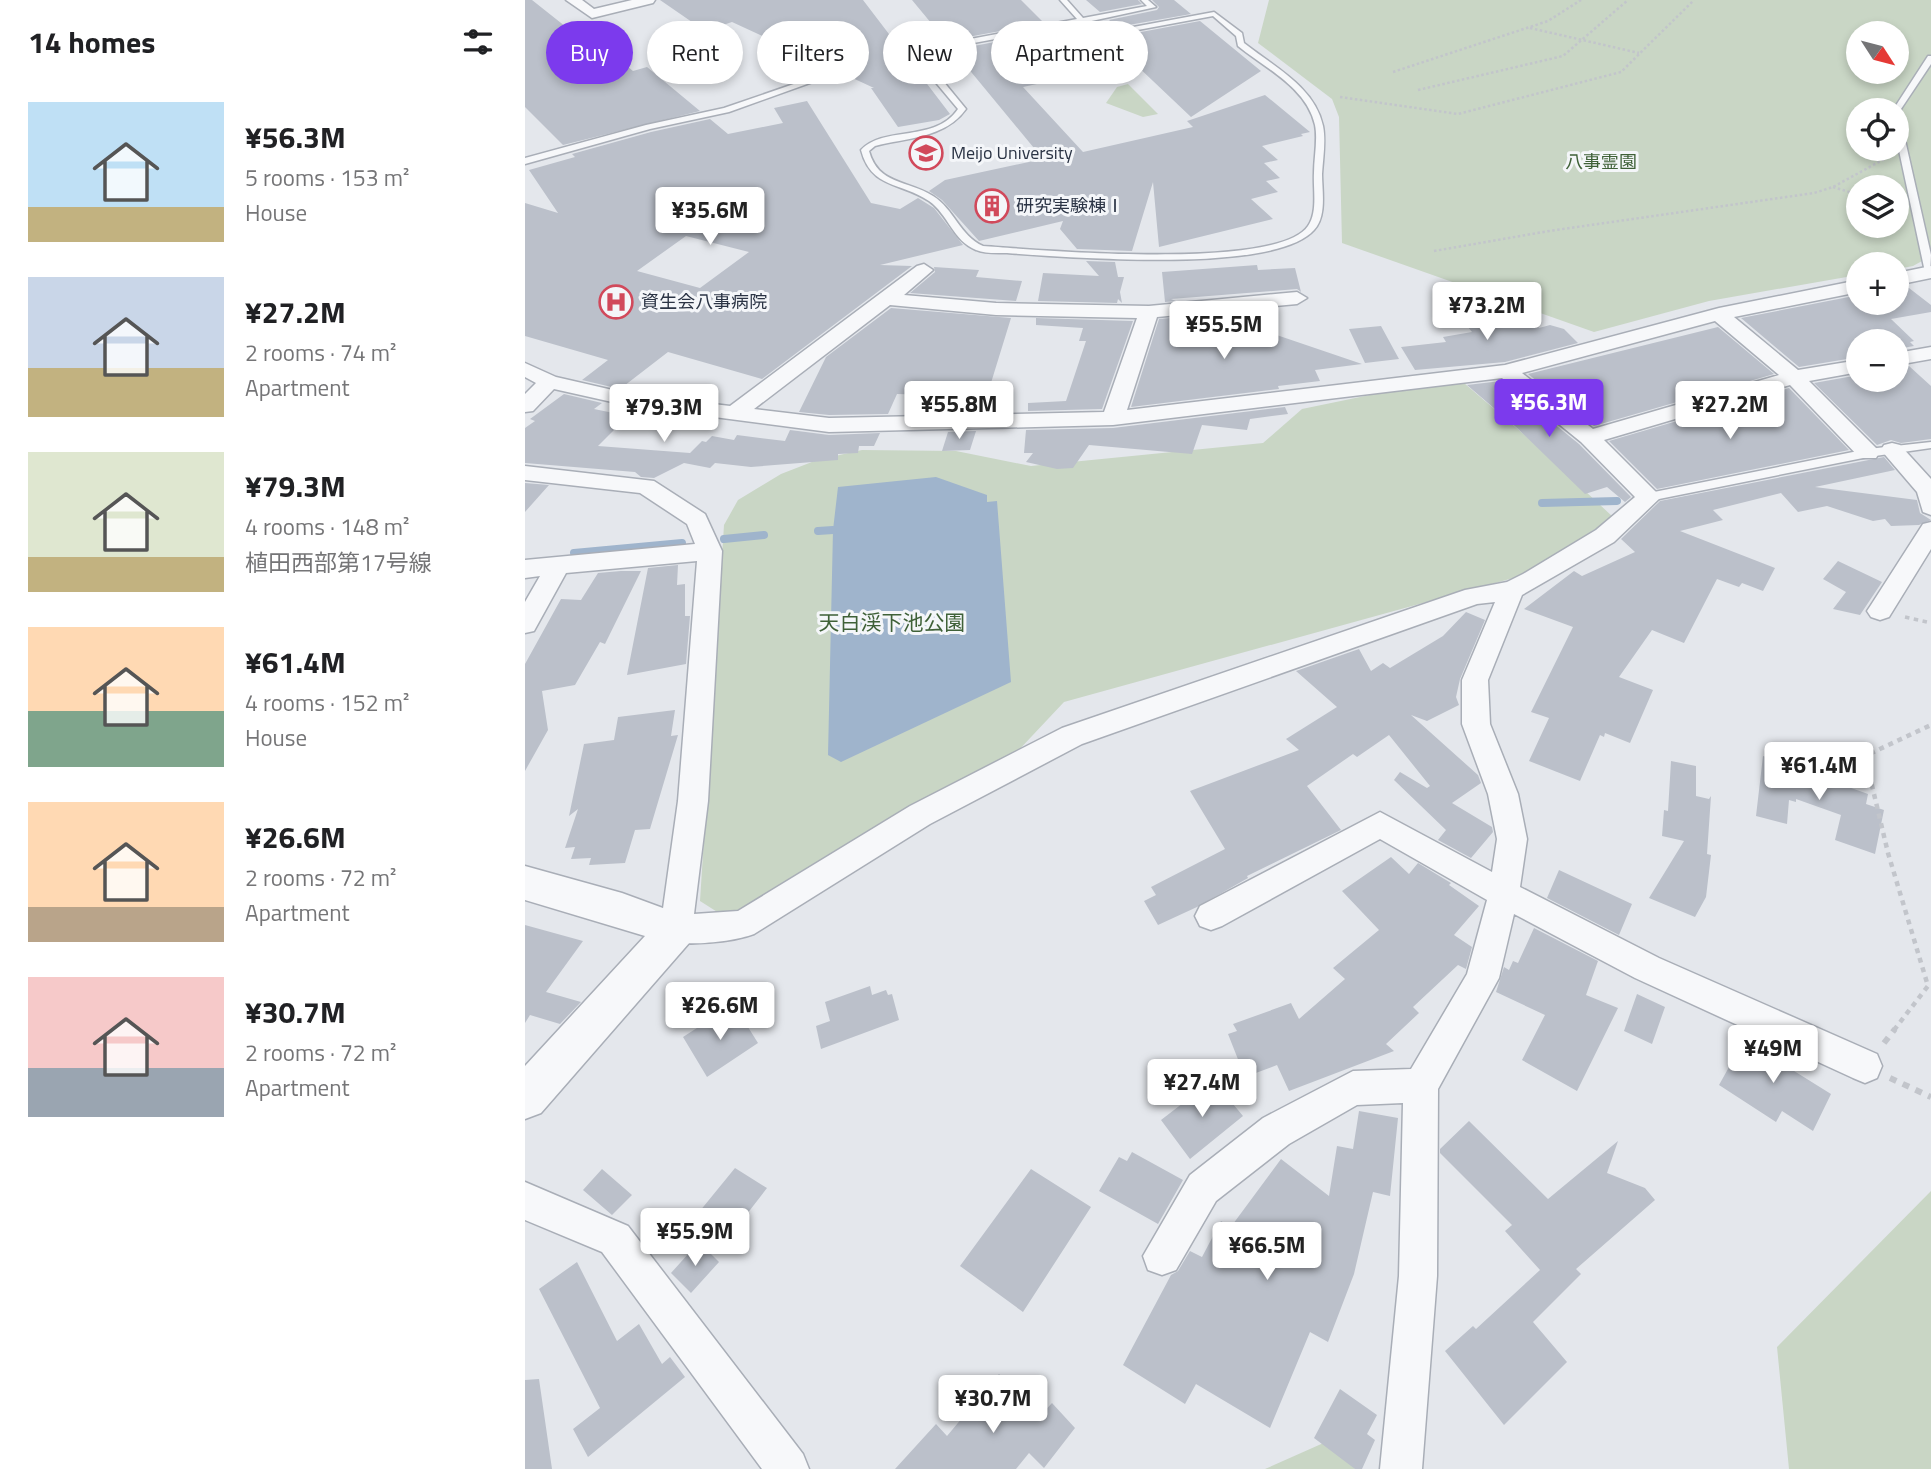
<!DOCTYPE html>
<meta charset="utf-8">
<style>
body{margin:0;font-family:"Titillium Web","Noto Sans JP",sans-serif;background:#f2f2f2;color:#202124;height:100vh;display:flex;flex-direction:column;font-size:26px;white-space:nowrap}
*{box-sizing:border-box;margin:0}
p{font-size:23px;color:#757577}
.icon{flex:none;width:38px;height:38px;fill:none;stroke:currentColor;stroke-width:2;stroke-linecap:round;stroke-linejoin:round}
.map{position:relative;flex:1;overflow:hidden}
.side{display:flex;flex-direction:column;background:#fff;width:525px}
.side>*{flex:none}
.hud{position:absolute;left:21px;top:21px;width:665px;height:63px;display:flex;gap:14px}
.needle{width:46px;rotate:126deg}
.fabs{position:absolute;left:1321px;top:21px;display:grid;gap:14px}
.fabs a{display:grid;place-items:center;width:63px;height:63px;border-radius:50%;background:#fff;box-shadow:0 4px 10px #0003;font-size:35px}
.price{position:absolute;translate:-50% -60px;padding:0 16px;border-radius:7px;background:#fff;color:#222;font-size:23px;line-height:46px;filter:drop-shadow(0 2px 4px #0008)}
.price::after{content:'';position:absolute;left:50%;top:42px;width:21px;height:16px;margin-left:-10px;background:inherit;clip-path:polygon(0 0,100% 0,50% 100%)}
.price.selected{background:#7c3aed;color:#fff}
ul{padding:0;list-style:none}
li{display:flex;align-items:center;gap:21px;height:175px;padding:0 28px}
li span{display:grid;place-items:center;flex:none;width:196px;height:140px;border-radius:0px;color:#555}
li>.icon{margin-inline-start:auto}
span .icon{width:84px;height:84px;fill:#fffc;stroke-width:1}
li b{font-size:30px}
h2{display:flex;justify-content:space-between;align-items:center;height:84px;padding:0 28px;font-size:30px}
.chip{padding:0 24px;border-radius:32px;background:#fff;box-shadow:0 4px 10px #0003;font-size:24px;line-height:63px}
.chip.selected{background:#7c3aed;color:#fff}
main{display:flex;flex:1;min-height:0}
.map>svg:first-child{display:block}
</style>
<main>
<section class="side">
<h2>14 homes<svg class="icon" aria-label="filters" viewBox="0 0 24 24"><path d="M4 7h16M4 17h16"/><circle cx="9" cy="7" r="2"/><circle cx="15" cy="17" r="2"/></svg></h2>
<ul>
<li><span style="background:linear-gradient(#bfe0f5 75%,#c2b280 0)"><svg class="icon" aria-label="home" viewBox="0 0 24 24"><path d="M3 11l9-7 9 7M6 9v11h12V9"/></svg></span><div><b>¥56.3M</b><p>5 rooms · 153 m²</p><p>House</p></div></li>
<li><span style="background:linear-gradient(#c9d6e8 65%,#c2b280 0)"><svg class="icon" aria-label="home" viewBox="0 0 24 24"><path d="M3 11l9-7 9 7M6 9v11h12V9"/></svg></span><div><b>¥27.2M</b><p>2 rooms · 74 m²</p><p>Apartment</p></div></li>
<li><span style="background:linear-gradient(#dfe7d0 75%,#c2b280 0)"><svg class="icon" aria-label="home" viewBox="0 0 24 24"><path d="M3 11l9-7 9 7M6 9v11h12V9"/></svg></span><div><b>¥79.3M</b><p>4 rooms · 148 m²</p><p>植田西部第17号線</p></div></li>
<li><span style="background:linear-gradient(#ffd9b3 60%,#7fa58c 0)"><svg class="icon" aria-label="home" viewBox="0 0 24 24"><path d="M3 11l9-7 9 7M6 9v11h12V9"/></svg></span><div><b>¥61.4M</b><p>4 rooms · 152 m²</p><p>House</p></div></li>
<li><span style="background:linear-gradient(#ffd9b3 75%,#b9a48a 0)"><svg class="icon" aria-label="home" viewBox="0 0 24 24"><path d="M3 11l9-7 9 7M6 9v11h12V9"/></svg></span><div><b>¥26.6M</b><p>2 rooms · 72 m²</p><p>Apartment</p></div></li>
<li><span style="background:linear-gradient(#f6c9c9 65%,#9aa5b1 0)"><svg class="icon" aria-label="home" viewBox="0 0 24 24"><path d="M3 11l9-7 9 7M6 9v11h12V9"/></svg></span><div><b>¥30.7M</b><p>2 rooms · 72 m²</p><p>Apartment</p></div></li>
</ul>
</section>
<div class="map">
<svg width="1406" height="1469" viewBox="0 0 1406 1469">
<rect width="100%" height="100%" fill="#e4e7ec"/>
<path fill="#c9d6c5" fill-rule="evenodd" d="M744,0H1406V256L1388,266L1372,269V264H1334L1333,275L1184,301L1069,332L817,243L814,117L807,99L733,43ZM1334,33H1372V72H1334ZM1334,110H1372V149H1334ZM1334,187H1372V226H1334Z
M603,84L633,114L618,117L581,103L592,87Z
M932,377L1002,437L1088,517L1003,574L539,702L491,753L225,908L197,915L175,901L199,525L213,500L256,474L292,460L337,450L431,451L506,466L738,443L777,409Z
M1406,1191V1469H1264L1252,1347Z
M812,1437L830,1469H740Z"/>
<path fill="#9fb4cc" d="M411,477L462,495V502L472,501L486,682L316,762L303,755L308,530L313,487Z"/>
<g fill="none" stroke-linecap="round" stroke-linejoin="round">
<path stroke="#9fb4cc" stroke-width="8" d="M1017,503L1092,501
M293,531L308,530
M199,539L239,535
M49,553L157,543"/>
</g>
<path fill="#bbc0ca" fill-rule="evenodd" d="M0,0H7L60,42L70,40L108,71L122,67L175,111L38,145L0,107Z
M135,0H338L425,114L414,120L373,127L346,88H349L207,22L180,31Z
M387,0H496L519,23L421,41Z
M561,0H613L617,4L575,12Z
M627,0H649L666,14L592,27L584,20L632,10L634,7Z
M675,21L736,71L666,117L609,63L498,87L558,152L668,127L662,121L740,95L785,132L776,134L778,136L737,146L753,160L739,163L755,178L741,181L753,192L726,199L748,219L634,247L628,182L607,251L552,249L535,229L538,221L454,241L417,200L404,191L420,180L518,159L428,50L527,31L541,46Z
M282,101L346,203L375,209L393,198L409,208L438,245L355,265L387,266L237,379L143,352L95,389L57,380L83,360L0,336V203L33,213L4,170L50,157L47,154L126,132L185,119L203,134L258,123L249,108ZM161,236L224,252L175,288L112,271Z
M561,261L590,262L593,277H599L595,292L597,303L593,299L592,303L513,301L518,273L574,276Z
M732,265L733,270L770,268L776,292L772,289L646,299L651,301L640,302L637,272Z
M409,267L454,270L451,277L497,281L491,301L385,293L410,272Z
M1384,288L1406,305V312L1366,319L1389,341L1385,342L1389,346L1372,349V341H1334V357L1274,367L1216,318L1334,295V303H1372V290Z
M955,304L971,323L986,320L994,324L1009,322L1014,328L1025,325L1039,329L1053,343L980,362L890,370L876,347L921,342L918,337L947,332L928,309Z
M366,308L486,318L457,412L428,413L433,396L372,394L363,414L304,415L274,412L301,357Z
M690,314L837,364L790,370L795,381L753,386L754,389L606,407L634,319Z
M511,318L608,321L577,409L503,411V403L541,401L561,341H554L558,328L511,325Z
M856,326L874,359L840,363L824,329Z
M1193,327L1249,374L1069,426L1003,374Z
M1384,366L1406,386V439L1376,443L1366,440L1352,445L1289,383L1334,375V380H1372V367Z
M976,381L1054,444L1106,497L1100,502L1082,487L1060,494L991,427L942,385Z
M1264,388L1324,450L1132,489L1084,441Z
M39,394L77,403L69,409L103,416L73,446L165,453L177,441L181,442L187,436L209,440L212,435L260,441L265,430L304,435L355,433L349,446H334L333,453L313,454V460L226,467L190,463L185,468L159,463L129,478L116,477L110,472L0,463V428L10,421L5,419Z
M760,407L763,414L725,419L722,430L677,425L667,454L564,445L548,468L532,469L501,462L508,453H499L501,430L588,428Z
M451,431L445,450L417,451L423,432Z
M1359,457L1370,470L1290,487L1392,500L1395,513L1406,520L1394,525L1366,526L1360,519L1348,521L1302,506L1273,512L1256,493L1188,510L1198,520L1155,531L1250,568L1238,591L1217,583L1214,587L1192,579L1159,643L1127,630L1094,677L1128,690L1105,743L1080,733L1079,737L1075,735L1055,781L1004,761L1024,718L1006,712L1048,627L999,609L1049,571L1057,576L1110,552L1096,539L1135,501Z
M0,483L24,485L0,512Z
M1313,561L1357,582L1335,615L1308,609L1321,592L1298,579Z
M153,565L152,585L160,584V616H165L161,664L102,675L123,568Z
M96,571H116L80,644L75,642L50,685L17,691L23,730L0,771V664L36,599L56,600L73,573Z
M941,612L960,620L935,679L931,697L934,705L902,721L886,715L953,775L956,783L927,803L967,827L968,832L946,858L913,840L921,830L869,780L875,772L902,788L905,786L864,735L832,757L828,754L782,786L816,830L722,876L723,878L672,907L633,925L619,901L631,895L626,887L700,849L665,791L774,750L761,739L812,707L771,671L834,649L846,671L858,663L865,668L918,636Z
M150,710L146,736L153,735L125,829L110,830L100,863L64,865L66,858L46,859L50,847L40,848L53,809L44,816L59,744L89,740L93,717Z
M1238,756L1274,766L1273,769L1343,794L1341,804L1359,810L1350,854L1310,840L1316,815L1271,799V802L1264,800L1262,824L1231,816Z
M1146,761L1171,766V796L1184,799L1186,796L1182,854L1186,855L1181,897L1170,917L1124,898L1159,841L1137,836L1139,810L1143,811Z
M866,857L884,874L893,863L926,883L924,885L954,906L929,935L947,947L941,969L933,965L888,1007L894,1013L861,1044L869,1051L764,1091L752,1065L720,1077L703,1034L712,1031L708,1024L766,1003L774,1019L820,979L808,968L854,930L817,891Z
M1034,870L1107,904L1094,935L1022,898Z
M0,925L58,941L21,992L56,1002L35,1024L5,1015L0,1023Z
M1009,928L1073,961L1061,995L1093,1008L1052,1091L997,1060L1020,1015L971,992L979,967L984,970L988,961L993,963Z
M345,986L347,995L361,990L363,995L367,994L374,1020L296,1049L291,1026L305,1021L300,1002Z
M1112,994L1140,1007L1127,1044L1099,1031Z
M211,1008L233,1043L182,1077L158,1037L189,1017L191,1021Z
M1223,1033L1245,1044L1242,1054L1306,1094L1288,1131L1257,1111L1251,1122L1194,1085Z
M688,1080L718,1116L665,1159L636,1120Z
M834,1111L873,1118L865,1196L848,1192L829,1274L803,1342L785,1332L745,1428L671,1384L660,1404L598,1365L646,1275L653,1271L665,1251L677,1257L696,1221L704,1226L706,1223L708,1224L756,1159L804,1196L812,1146L828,1149Z
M944,1121L1023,1199L1093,1141L1082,1173L1120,1188L1130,1200L1051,1269L1056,1274L1008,1322L1042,1362L979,1425L920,1351L948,1326L951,1329L1015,1270L980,1231L987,1225L915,1153V1149Z
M607,1152L658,1180L633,1224L574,1191L594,1157L602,1161Z
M210,1168L242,1188L194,1250L161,1228Z
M77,1169L107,1195L87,1215L58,1190Z
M506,1169L566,1207L498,1312L435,1266Z
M174,1242L194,1262L166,1293L146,1273Z
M52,1262L92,1341L114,1324L137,1364L145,1357L160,1377L63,1457L48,1429L75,1408L14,1289Z
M474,1374L514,1417L527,1403L550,1428L519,1468L504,1453L491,1469H370L411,1424L422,1436Z
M14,1379L27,1469H0V1380Z
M815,1389L852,1415L842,1434L850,1440L837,1469H830L789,1438Z"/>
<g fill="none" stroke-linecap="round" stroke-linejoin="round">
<defs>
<path id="service" d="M535,0H542L558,18L622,6L616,0H623L631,7L562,22L576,33L689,12L717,33L719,43C748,66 790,87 798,126C801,141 798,158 797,174C797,191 802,216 789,230C756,267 611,260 562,258C535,257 509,255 482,253C472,253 460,254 451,250C428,241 423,214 404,201C376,182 346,189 336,150C360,125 410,143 433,109L387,54V50L552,19ZM688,16L711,36L713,46C740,68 782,88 790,125C793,140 789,157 789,173C788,189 793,212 783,226C752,271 514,250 458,246C435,236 429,209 408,196C383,180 353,185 344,151L350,146C381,138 421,138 441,109L395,53L555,23L575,37Z
M1403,56H1406V64L1376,109V122L1406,255L1405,275L1400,272L1372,141V110H1368Z
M289,77L296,79L204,112L125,129L0,164V158L121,125L199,108Z
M1406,442V448L1343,457L1124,501L1118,497L1124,493L1343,449Z"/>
<path id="minor" d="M41,0H57L69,9L107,0H130L128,3L67,18Z
M399,264L408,270L379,295L471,303L624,306L772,292L782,298L772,304L632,317L602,410L980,365L1194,308L1334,280V292L1209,317L1273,370L1334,360V372L1284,381L1351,448L1354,453L1351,458H1335L1265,385L1079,440L1136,497L1089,542L997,595L963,680L965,724L993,794L1002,839L995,887L1134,958L1352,1054L1357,1066L1352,1078L1340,1083L1328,1078L1110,978L989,914L974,978L913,1089L912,1276L897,1469H855L874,1276L878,1103L832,1105L764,1144L691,1201L651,1270L637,1275L623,1270L618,1256L665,1175L738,1118L828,1071L886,1069L942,974L962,900L855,839L697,926L686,930L675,926L670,916L675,906L855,812L967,872L972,839L963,794L937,724V680L970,602L952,604L557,744L405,824L229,934C208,942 160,947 140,940L135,930L153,801L172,561L41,573L9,631L0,633V602L15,576L0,578V560L170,544L162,524L115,493L0,480V466L129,481L180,514L197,551L183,801L169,914L213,911L385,806L537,728L940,590L982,582L998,574L1071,530L1110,497L1056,442L977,378L588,425L304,432L105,406L29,389L8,411L0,412V394L11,383L0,377V363L31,377L105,394L205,406L392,266ZM365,305L471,315L612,318L579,412L304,418L229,409ZM1190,321L1254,375L1068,429L997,373Z
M1406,266V278L1372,285V273Z
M1406,347V359L1372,365V353Z
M1367,443L1375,445L1406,479V515L1398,512L1392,492L1356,450L1359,445Z
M1406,522V549L1364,617L1355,620L1346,617L1342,611L1346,605L1398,524Z
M0,1182L103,1226L278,1454L284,1469H237L77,1252L0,1220Z"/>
<path id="tertiary" d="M0,866L97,893L165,918L171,930L165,942L16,1113L0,1119V1066L120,936L0,900Z"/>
</defs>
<use href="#service" stroke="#a9aeb7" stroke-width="3"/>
<use href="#minor" stroke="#a9aeb7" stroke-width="3"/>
<use href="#tertiary" stroke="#a9aeb7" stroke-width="3"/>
<path stroke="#c2c5cb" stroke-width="2.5" stroke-dasharray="2.5 2.5" stroke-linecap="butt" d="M1005,28L1114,53
M868,72L1023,21L1056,0
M893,90L1038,56L1103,0
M815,97L933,114L1096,72L1169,0
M1308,187L1334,195
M909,251L1024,231L1289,193L1308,187L1363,157"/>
<path stroke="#c2c5cb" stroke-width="3.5" stroke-dasharray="4.5 4.5" stroke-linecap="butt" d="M1380,617L1406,623"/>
<path stroke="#c2c5cb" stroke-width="4.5" stroke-dasharray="5 5" stroke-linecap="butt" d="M1369,1030L1403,986L1363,853L1340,756L1406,725"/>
<path stroke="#c2c5cb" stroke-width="6" stroke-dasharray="7 7" stroke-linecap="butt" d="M1359,1043L1370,1029
M1365,1078L1406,1097"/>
<use href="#service" fill="#f7f8fa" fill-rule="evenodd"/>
<use href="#minor" fill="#f7f8fa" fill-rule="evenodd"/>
<use href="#tertiary" fill="#f7f8fa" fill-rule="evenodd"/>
</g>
<defs>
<symbol id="university-ring" viewBox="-11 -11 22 22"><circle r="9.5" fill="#f4f6f9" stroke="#d1495b" stroke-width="1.5"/><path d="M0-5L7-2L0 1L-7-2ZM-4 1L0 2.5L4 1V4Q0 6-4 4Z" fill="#d1495b"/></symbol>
<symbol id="building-ring" viewBox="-11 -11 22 22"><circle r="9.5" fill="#f4f6f9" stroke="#d1495b" stroke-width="1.5"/><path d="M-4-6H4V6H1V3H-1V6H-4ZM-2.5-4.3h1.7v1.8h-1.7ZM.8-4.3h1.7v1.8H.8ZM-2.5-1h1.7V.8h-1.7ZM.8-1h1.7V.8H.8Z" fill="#d1495b"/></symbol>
<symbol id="hospital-ring" viewBox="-11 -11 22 22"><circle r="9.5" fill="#f4f6f9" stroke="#d1495b" stroke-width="1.5"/><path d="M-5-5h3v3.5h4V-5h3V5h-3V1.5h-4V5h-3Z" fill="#d1495b"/></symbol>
</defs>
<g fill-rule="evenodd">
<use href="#university-ring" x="382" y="134" width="38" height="38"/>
<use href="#building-ring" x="448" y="187" width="38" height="38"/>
<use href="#hospital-ring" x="72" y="283" width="38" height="38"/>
</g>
<g text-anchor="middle" stroke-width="6" stroke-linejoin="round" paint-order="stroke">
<g font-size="18" fill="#2b3445" stroke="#f4f6f9" text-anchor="start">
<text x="426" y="159">Meijo University</text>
<text x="491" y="212">研究実験棟Ⅰ</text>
<text x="116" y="308">資生会八事病院</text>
</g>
<g font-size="18" fill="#3f6138" stroke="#f4f6f9">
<text x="1076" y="168">八事霊園</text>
</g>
<g font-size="21" fill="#3f6138" stroke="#f4f6f9">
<text x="367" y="630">天白渓下池公園</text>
</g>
</g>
</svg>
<div class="fabs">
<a><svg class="needle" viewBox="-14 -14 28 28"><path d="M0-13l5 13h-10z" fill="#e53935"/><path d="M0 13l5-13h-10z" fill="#757577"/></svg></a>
<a><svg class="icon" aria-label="locate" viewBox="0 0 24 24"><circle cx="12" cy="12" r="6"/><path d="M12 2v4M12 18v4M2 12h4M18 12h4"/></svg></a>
<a><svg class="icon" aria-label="layers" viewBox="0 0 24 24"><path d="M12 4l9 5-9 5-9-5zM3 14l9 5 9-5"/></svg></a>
<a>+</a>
<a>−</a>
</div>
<b class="price" style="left:185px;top:247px">¥35.6M</b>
<b class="price" style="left:962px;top:342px">¥73.2M</b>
<b class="price" style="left:699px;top:361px">¥55.5M</b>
<b class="price selected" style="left:1024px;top:439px">¥56.3M</b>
<b class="price" style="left:434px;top:441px">¥55.8M</b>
<b class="price" style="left:1205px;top:441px">¥27.2M</b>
<b class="price" style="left:139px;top:444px">¥79.3M</b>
<b class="price" style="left:1294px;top:802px">¥61.4M</b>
<b class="price" style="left:195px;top:1042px">¥26.6M</b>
<b class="price" style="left:1248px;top:1085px">¥49M</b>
<b class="price" style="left:677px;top:1119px">¥27.4M</b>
<b class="price" style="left:170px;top:1268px">¥55.9M</b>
<b class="price" style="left:742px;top:1282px">¥66.5M</b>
<b class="price" style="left:468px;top:1435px">¥30.7M</b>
<div class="hud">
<a class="chip selected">Buy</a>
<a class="chip">Rent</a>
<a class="chip">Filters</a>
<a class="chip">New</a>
<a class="chip">Apartment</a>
</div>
</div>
</main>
